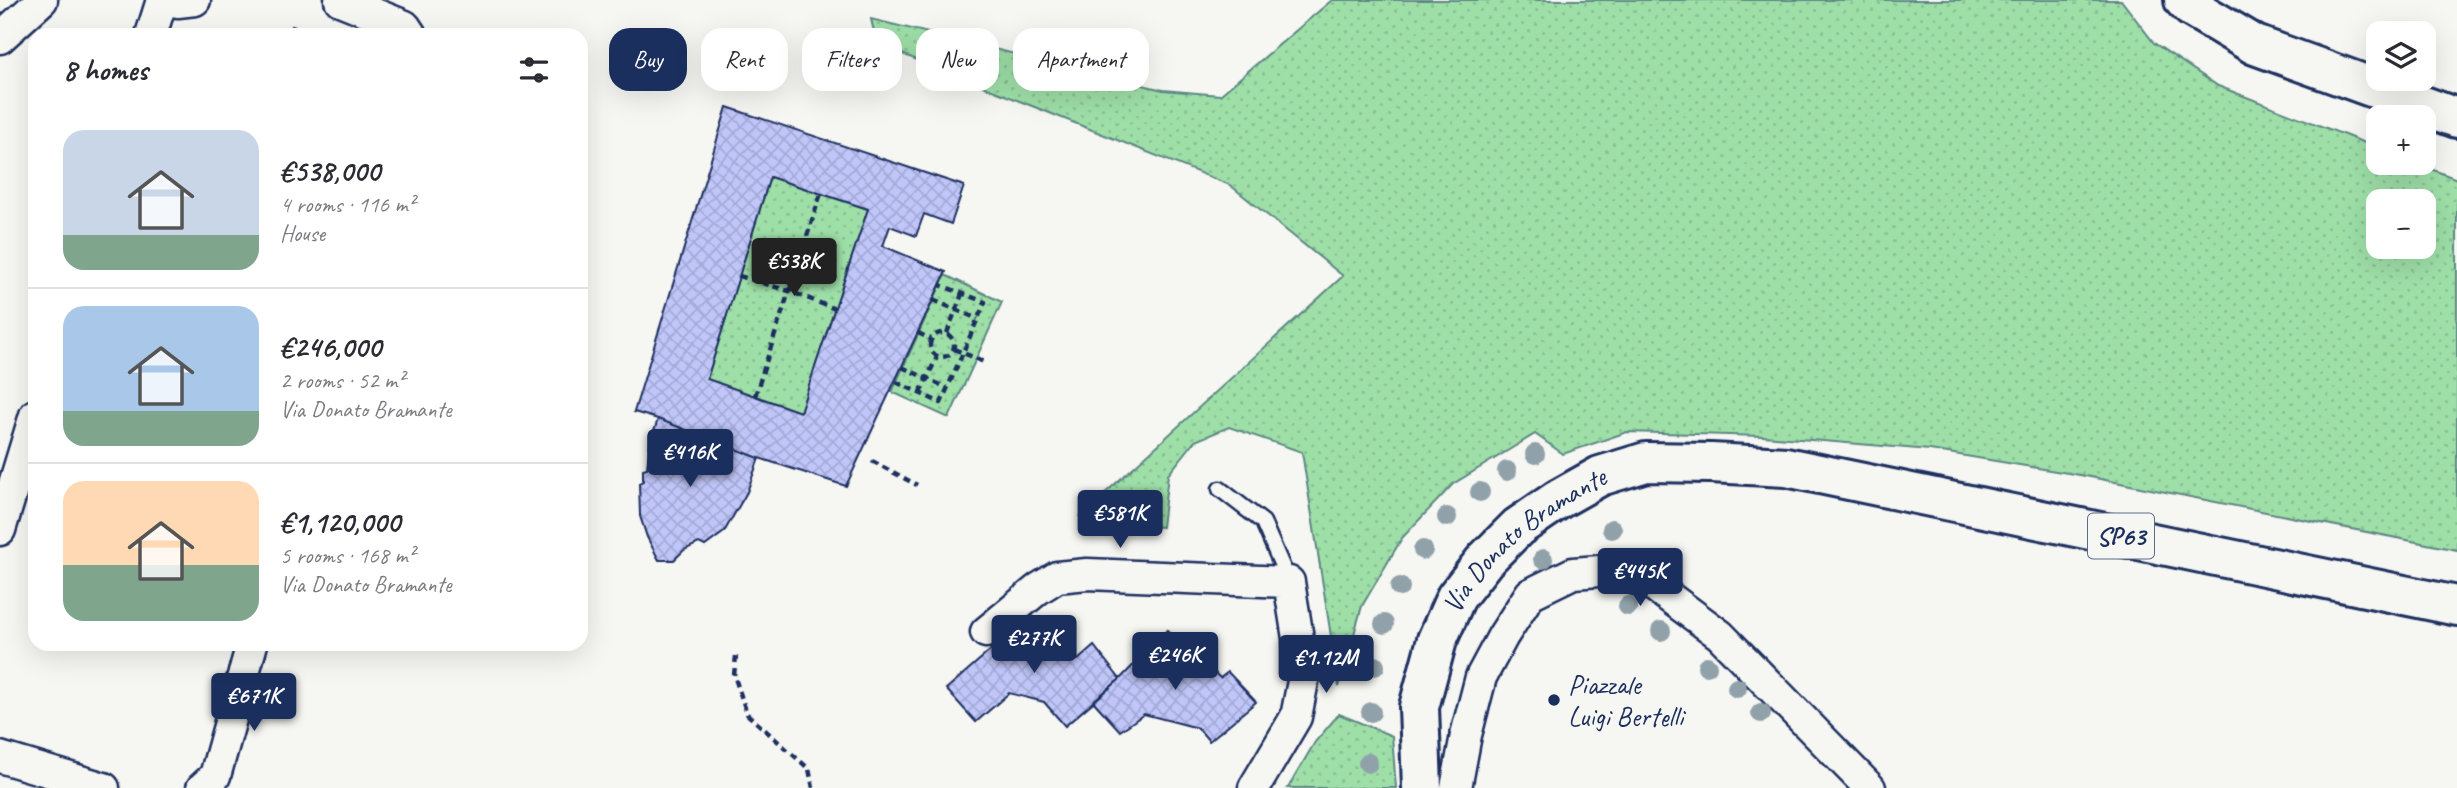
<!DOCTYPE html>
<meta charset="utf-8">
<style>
body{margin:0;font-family:Caveat,sans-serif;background:#f2f2f3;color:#2b2b33;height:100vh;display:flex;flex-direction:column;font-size:26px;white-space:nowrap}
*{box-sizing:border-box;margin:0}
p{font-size:23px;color:#7c7c81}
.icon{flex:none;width:38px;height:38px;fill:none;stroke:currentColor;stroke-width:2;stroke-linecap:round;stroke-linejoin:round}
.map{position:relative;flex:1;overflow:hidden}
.sheet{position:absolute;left:28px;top:28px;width:560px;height:623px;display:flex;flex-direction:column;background:#fff;border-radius:21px;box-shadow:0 7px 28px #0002}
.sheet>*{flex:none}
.banner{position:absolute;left:609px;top:28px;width:665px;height:63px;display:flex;gap:14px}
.tools{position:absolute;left:2366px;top:21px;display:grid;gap:14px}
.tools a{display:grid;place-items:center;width:70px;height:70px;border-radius:14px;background:#fff;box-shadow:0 7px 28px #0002;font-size:35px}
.price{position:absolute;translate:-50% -60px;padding:0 16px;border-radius:7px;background:#1b2f5e;color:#fff;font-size:23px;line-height:46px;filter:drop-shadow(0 2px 4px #0008)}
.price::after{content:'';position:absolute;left:50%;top:42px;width:21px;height:16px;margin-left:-10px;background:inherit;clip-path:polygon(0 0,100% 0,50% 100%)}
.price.selected{background:#222;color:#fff}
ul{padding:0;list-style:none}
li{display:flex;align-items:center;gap:21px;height:175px;padding:0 35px}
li+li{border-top:2px solid #e1e1e2}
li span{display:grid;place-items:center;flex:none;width:196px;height:140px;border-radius:21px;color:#555}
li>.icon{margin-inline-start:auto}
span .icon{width:84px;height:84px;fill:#fffc;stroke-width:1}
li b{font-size:30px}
h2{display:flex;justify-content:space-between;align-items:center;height:84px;padding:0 35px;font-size:30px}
.tag{padding:0 24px;border-radius:21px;background:#fff;box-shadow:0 7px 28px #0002;font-size:24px;line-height:63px}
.tag.selected{background:#1b2f5e;color:#fff}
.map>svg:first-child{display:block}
</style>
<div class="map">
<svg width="2457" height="788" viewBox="0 0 2457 788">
<defs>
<pattern id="grass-dots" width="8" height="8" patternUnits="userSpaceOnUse" patternTransform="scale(1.75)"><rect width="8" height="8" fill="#9edfa8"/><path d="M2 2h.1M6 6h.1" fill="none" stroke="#88c093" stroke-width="1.8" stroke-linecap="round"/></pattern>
<pattern id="building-cross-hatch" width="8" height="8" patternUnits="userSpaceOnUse" patternTransform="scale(1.75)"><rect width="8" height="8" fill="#c0c6f8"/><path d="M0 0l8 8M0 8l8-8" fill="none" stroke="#a4aad7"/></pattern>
</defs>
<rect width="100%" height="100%" fill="#f6f6f2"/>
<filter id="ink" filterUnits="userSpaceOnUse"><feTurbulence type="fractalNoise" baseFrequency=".0143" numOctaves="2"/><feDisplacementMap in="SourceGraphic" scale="14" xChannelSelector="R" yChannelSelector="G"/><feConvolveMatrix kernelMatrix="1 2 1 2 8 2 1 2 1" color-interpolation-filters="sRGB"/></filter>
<g filter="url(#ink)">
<path fill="url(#grass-dots)" stroke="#5c8783" stroke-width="2" fill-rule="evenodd" d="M1332,0H2121L2154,43L2218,86L2378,148V163H2415L2457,179V550L2080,475L1930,450L1763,436L1627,432L1563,454L1535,434L1453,484L1402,538L1362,606L1339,687L1302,452L1229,427L1195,441L1168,475L1162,527L1080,516L1343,276L1230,185L877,44L871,19L1163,90L1220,95ZM2378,201H2424V247H2378Z
M770,177L868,209L800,412L707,379Z
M945,275L1002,302L949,418L892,392Z
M1339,714L1392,736L1396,788H1288L1315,742Z"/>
<path fill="url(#building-cross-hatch)" stroke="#1b2f5e" stroke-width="2" fill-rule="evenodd" d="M292,26L318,35H289Z
M727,107L964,186L951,224L924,214L916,236L890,226L883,246L946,272L846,486L759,458L658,419L634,412ZM770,177L868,209L800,412L707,379Z
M658,419L759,458L747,492L724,532L705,546L699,543L684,550L674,560H659L647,537L640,516L639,483L643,481V469L647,468L650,444Z
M1031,615L1078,660L1094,646L1120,679L1065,726L1044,702L1009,693L976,722L946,689Z
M1167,630L1197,666L1203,661L1220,678L1228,672L1256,702L1209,741L1198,728L1144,714L1120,731L1093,701L1120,679Z"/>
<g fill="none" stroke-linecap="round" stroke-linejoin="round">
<defs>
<path id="lane" d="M1220,489L1263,522L1289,582"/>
<path id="street" d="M167,0L178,2L195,0
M340,0L405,26L411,35
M151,35L162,0
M0,38L42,0
M0,530L35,415
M986,632L1038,589L1057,577L1087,574L1289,582L1304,676L1296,717L1254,788
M0,757L104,788
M202,788L215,776L252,644
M1456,788L1466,735L1481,677L1503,636L1530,594L1573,573L1612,570L1654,586L1720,635L1870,788"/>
<g id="primary">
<path d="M2184,0L2191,7L2255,45L2457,118"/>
<path id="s1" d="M1422,788L1419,707L1437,640L1456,597L1485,560L1518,527L1559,499L1600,476L1646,462L1711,463L1786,467L2457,606"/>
</g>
</defs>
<use href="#lane" stroke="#1b2f5e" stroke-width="19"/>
<use href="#street" stroke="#1b2f5e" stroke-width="35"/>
<use href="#primary" stroke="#1b2f5e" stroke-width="44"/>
<path stroke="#1b2f5e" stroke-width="4.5" stroke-dasharray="7 5" stroke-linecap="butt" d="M739,276L789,291L835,309
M933,300L978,319
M930 345a12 12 0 1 1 24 0a12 12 0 1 1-24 0Z
M918,333L931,339
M947,333L962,294
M954,349L984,362
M902,367L947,388
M896,382L941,403L985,302L940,285
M920,393L937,357
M755,396L821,193
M872,461L917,485
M736,656L734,675L747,714L809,769L813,788"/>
<use href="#lane" stroke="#f6f6f2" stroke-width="14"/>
<use href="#street" stroke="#f6f6f2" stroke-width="30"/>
<use href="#primary" stroke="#f6f6f2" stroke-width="38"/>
</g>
<g fill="#90a1aa">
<circle cx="1535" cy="454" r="10"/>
<circle cx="1507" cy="471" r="10"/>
<circle cx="1480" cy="492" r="10"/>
<circle cx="1447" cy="517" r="10"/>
<circle cx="1612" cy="529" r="10"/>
<circle cx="1423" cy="550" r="10"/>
<circle cx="1543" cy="559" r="10"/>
<circle cx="1400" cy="587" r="10"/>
<circle cx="1628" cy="606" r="10"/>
<circle cx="1384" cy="624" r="10"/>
<circle cx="1661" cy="631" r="10"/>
<circle cx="1375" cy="666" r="10"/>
<circle cx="1707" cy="666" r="10"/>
<circle cx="1737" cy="688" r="10"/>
<circle cx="1371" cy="712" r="10"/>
<circle cx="1761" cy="713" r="10"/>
<circle cx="1368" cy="763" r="10"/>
</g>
</g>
<circle fill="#1b2f5e" stroke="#f6f6f2" stroke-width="2.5" cx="1554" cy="700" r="7"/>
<g text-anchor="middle" stroke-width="6" stroke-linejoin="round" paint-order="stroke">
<rect fill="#f6f6f2" stroke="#5d6b8a" stroke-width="2" x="2088" y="513.5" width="66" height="45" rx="5"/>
<g font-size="26" font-weight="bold" fill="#1b2f5e">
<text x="2121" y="545">SP63</text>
</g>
<g font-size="28" fill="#1b2f5e" stroke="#f6f6f2">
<text dy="10" stroke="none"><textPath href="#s1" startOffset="287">Via Donato Bramante</textPath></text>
</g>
<g font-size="28" fill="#1b2f5e" stroke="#f6f6f2" text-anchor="start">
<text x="1568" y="694">Piazzale<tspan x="1568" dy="32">Luigi Bertelli</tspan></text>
</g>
</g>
</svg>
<div class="tools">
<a><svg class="icon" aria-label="layers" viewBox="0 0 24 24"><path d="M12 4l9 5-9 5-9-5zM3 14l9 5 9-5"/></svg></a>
<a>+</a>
<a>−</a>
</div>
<b class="price selected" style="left:794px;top:298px">€538K</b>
<b class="price" style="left:690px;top:489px">€416K</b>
<b class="price" style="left:1120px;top:550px">€581K</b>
<b class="price" style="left:1640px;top:608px">€445K</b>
<b class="price" style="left:1034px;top:675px">€277K</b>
<b class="price" style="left:1175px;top:692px">€246K</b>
<b class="price" style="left:1326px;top:695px">€1.12M</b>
<b class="price" style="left:254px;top:733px">€671K</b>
<div class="banner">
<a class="tag selected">Buy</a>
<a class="tag">Rent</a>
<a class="tag">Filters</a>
<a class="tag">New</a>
<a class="tag">Apartment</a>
</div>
<section class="sheet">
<h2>8 homes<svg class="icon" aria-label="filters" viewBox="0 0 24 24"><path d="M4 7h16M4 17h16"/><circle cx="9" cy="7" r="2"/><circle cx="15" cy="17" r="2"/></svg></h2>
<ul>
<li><span style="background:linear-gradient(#c9d6e8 75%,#7fa58c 0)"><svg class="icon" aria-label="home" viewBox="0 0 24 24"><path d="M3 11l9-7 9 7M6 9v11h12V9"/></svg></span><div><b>€538,000</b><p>4 rooms · 116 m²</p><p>House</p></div></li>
<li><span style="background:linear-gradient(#a9c7e8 75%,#7fa58c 0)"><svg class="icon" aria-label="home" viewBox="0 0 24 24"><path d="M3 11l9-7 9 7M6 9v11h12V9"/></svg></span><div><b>€246,000</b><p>2 rooms · 52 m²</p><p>Via Donato Bramante</p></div></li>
<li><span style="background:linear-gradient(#ffd9b3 60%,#7fa58c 0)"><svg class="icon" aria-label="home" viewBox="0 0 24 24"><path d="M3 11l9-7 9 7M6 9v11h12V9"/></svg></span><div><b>€1,120,000</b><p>5 rooms · 168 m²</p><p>Via Donato Bramante</p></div></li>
</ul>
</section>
</div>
